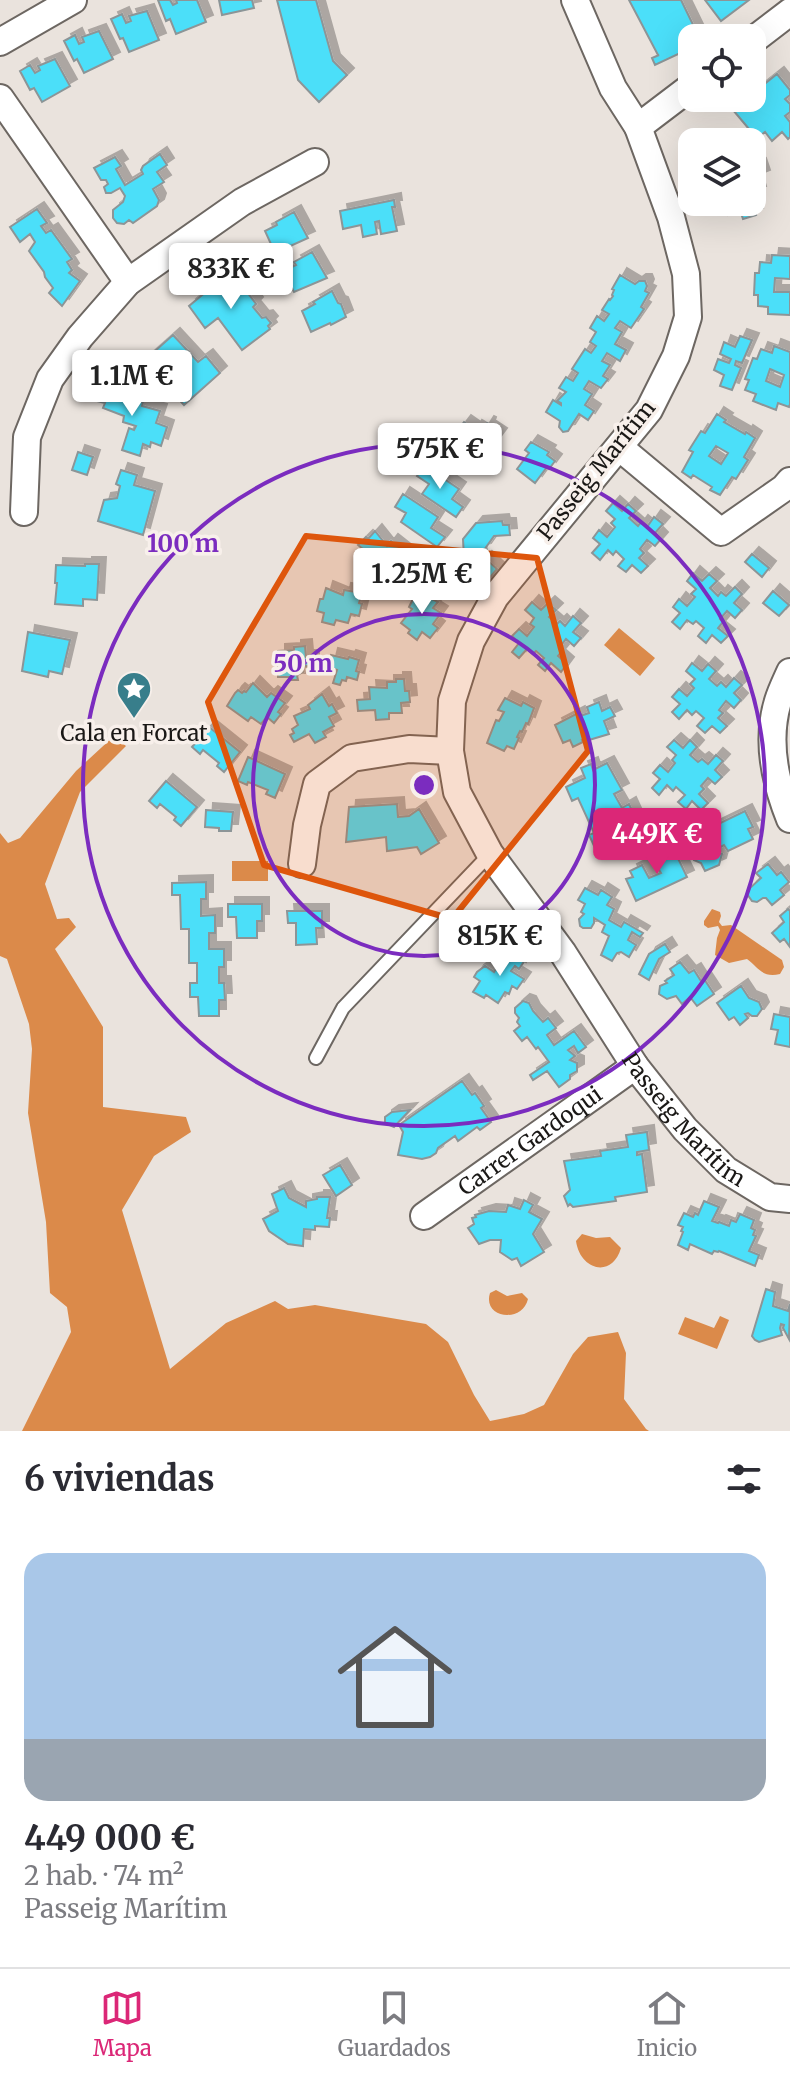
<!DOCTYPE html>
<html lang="es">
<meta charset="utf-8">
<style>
body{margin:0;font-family:Merriweather,serif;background:#f2f2f3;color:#2b2b33;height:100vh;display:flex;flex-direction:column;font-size:30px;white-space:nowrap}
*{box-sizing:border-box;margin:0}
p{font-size:26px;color:#7c7c81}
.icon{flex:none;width:44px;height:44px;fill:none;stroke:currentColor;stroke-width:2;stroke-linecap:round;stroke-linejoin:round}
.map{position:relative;height:1431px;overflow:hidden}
.details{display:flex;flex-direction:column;background:#fff;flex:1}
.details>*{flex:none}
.buttons{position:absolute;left:678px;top:24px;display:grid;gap:16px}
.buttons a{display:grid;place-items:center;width:88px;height:88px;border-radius:16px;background:#fff;box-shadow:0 8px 32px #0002;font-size:40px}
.price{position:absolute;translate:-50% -68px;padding:0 18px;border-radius:8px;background:#fff;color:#222;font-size:26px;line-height:52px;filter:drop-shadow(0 2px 4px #0008)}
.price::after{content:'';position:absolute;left:50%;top:48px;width:24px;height:18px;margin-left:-12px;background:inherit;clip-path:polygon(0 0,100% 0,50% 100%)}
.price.on{background:#db2777;color:#fff}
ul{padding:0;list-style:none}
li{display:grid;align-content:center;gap:16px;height:424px;padding:0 24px}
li+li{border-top:2px solid #e1e1e2}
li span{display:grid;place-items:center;height:248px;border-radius:24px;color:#555}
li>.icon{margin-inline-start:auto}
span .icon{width:144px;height:144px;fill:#fffc;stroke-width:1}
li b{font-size:34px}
h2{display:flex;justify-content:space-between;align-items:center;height:96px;padding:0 24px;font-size:34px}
.tabs{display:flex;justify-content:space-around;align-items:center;height:112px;border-top:2px solid #e1e1e2;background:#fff;font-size:22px;color:#7c7c81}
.tabs a{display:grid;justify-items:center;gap:4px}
.tabs .on{color:#db2777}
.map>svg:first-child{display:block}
</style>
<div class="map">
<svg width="790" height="1431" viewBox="0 0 790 1431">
<defs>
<filter id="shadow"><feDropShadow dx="7" dy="-7" stdDeviation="0" flood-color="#0004"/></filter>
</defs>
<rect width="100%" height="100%" fill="#eae3dd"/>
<path fill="#db8a4a" d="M619,628L655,658L640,676L604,645Z
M114,736L126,746L80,792L45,884L57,919L69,918L76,927L55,949L103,1027V1107L186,1117L191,1132L154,1156L122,1210L170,1369L226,1323L275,1301L288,1309L315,1305L426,1324L448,1342L474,1395L490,1421L524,1414L544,1405L573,1354L588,1337L618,1332L626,1353L624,1399L646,1429L649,1431H22L71,1332L67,1307L50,1293L46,1222L28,1113L32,1049L29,1024L7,959L0,956V833L8,843L20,838L76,771Z
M232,861H268V881H232Z
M712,909L720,912L721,916L719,922L722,926L731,925L782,960L784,967L780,974C762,978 759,968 747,959L729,963L715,955L717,938L720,930L718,926L708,928L704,925V921Z
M582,1234L596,1238L610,1237L621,1248C612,1279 580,1270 576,1241Z
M496,1290L507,1296L522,1293L528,1299C522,1324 482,1318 490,1293Z
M720,1316L729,1320L717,1349L678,1334L685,1317L714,1328Z"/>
<path fill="#4bdff9" stroke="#8c9597" stroke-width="2" fill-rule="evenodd" filter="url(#shadow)" d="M158,0H170L173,5L177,3L176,0H197L206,22L176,34L170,19L166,21Z
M219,0H252L254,8L222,15Z
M277,0H316L333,61L347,75L319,102L298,80Z
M629,0H681L698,35L687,40L691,48L655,65L652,58L659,55H658Z
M705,0H749L721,21Z
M147,11L159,40L129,52L123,38L120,39L111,19L122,14L126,23L131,21L129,16Z
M99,31L113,59L84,73L77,59L74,61L64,41L75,35L79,44L84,42L82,37Z
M55,59L70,86L42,102L34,88L30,90L20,71L30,65L35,73L40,70L38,66Z
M777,74L790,90V95L785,99L790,104V112L785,116L790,122V137L788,139L782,132L772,141L765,132L752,142H747L742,135L749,129L728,104L735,98H752V94Z
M160,154L167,165L157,172L164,182L153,189L159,200L157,206L133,223L129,220L124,224L117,223L113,218V210L123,202L125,196L120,188L111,193H106L104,187L108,184L106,180H101L94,168L115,157L121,166L116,169L125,185L143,174L141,170L143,166Z
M759,165L763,177L755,180L759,193L752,195V167Z
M394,200L395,207H392L397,231L381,234L379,221L375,222L377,234L363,237L361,225L343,229L340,211Z
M702,202H751L756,215L743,219L740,210L728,215L725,204L706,212Z
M37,209L47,223L41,226L46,233L51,230L72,259L67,262L72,270L69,273L80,281L62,306L49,293L53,288L45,277L44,272L29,251L35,242L30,234L20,242L10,227Z
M294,212L308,238L275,253L265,231L277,225L276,222Z
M312,252L327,278L294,292L283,271L296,265L294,262Z
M772,255L790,256V279L775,278L774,292H790V315L768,314V307L758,306V295H754L755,273H759L760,262L771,263Z
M231,271L242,285L239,287L244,293L247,292L256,304L253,307L262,318L266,317L271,323L268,326L270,329L242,350L218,318L205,328L189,306Z
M620,275L635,284L639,281H645L647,286L645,291L649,293L641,307L644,309L631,328L620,321L615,328L622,332L615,344L626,350L620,361L607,353L602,361L610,365L603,376L608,379L601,388L589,381L584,389L592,394L585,405L594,411L588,420L579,414L568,431L563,432L559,427L560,421L546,412L553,400L561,405V403L557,401L566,392L559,388L566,377L573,381L578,373L572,369L585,349L591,353L596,346L590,342L596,332L590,328L597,316L604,321L609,314L602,310L609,299L610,300L613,296L612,295L614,290L612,289Z
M332,291L338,303L341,304L346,317L331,325L330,323L311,332L302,311L315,304L313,302Z
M173,335L198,362L206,356L220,373L184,405L156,374L150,380L138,366Z
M740,336L752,340L742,363L736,361L735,365L741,368L732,390L720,386L724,375L714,370L718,359L729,363L731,359L720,354L724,342L735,347Z
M774,346L790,352V404L789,407L778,403L776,410L753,401L756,394L745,390L749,380L745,379L753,358L757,359L761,349L772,353ZM770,369L784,375L780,387L766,381Z
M106,379L122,384L119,395L143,402L142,406L160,411L156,423L167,427L161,446L151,442L150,447L143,444L140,456L122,450L129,428L134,430L136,426L123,422L124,416L103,408L105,403L93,400L97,387L103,389Z
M717,414L726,420L724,422L745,434L746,432L755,438L744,457L748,460L736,479L732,477L720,495L710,490L712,487L693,475L691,478L682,472L693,452L689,450L701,431L705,433ZM716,446L728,453L721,464L709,456Z
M464,422L474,429L475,427L482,431L487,423L489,424L488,427L500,435L494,443L489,440L484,448L480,445L468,461L450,448L461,432L458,430Z
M531,442L549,452L547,455L555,461L549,469L547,467L535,483L517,469L529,453L525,450Z
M78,452L93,457L87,475L72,470Z
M425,466L459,489L452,499L463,507L456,517L422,494L429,484L417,476Z
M121,470L137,475L134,485L155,491L143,535L98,521L104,500L117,498L120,486L116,484Z
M403,494L438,517L431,528L445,537L437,547L401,522L406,513L395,507Z
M613,503L622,511L628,504L636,511L629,518L638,526L641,522L647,527L654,517L663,524L655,533L661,539L655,546L647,540L640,549L644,553L639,558L648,566L641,573L632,565L626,572L618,566L624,559L616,551L613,555L608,550L600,560L592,553L600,544L593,538L599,530L607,537L615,527L611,523L615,519L606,511Z
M502,521L503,525H509L510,535L494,536L484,550L479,551L480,557L464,558L463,539L476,523Z
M375,531L387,546L391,541L405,552L391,571L384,566L378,572L369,563L365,567L356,558L364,550L358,545L366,537L368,539Z
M752,554L769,568L762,577L745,562Z
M485,558L497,569L484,585L472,574Z
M85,564H99L97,600L83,599V606L55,604L57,583H55L56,565L85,566Z
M693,573L702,581L709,574L717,581L710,588L718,596L721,592L726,596L735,587L742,594L734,603L742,610L735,618L727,611L720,619L723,622L718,628L728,636L721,643L712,635L706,643L698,636L704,628L696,621L693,624L687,620L680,629L672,622L680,613L673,607L679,599L687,606L695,597L691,594L696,589L687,581Z
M326,588L343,595L344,590L362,593L359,603L362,604L359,616L351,614L348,623L336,620L334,625L322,622L324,613L317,611L320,599H323Z
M417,591L438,602L433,608L441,613L433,624L438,628L430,638L422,632L417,640L408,633L410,630L401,623L412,609L409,607Z
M773,591L789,605L779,616L763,603Z
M532,602L541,610L548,603L556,610L549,617L557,624L560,621L565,626L573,616L581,623L573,632L581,638L574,646L566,639L559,648L562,651L558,656L567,664L561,672L551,663L545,671L538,665L544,658L536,651L533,654L527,649L519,658L512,652L519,643L512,636L519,629L527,636L534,627L530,624L534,618L525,610Z
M28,632L70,640L62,674L49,671L48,677L22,671Z
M305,646L306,657H312V666H300L303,672L297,675L298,680H289V677H278V651L294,650V647Z
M331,655L348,659L349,657L359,660L356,671L359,672L357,680L347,677L346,681L342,680L340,685L333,683L337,670L328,667Z
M692,663L702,671L708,664L716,671L709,679L717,686L721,682L726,687L734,678L742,685L734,693L741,700L734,708L726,701L719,710L723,713L718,718L727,726L720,733L712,726L705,733L697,726L704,718L696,711L692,715L687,710L679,719L672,712L680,704L672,697L679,689L687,696L694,688L690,684L695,679L686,671Z
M396,679H404L405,691H409L410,702L401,703L402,713H389V719L376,720L375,710L358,711L357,700L370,699L369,687L387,688V682H396Z
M253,683L267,697L271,693L285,703L278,712L281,714L274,723L267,717L261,724L251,717L248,721L227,706L235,693L238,690L242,693L244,691L246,692Z
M322,694L329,706L332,704L337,713L329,717L334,726L323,732L326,737L315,743L309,734L294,742L290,735L294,733L292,729L298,725L294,716L310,709L308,705Z
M505,698L521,706L523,702L534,708L528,724L526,723L522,732L520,731L517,737L519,738L514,749L507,746L504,751L487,743L496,720L499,721L504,712L498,710Z
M599,702L602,711L610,707L615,716L604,721L609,734L589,740L588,737L582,740L583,742L573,747L570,740L563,743L555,725L578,713L580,716L589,713L587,707Z
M209,727L240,752L224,772L217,766L219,763L203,750L200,754L192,747Z
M674,740L683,748L690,740L697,747L690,755L698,762L702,759L708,764L716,755L723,761L715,770L722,777L715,784L708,778L701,786L704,789L699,794L708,803L701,810L692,801L686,809L678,802L685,795L676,787L673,791L667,785L659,795L652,788L660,779L653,773L660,765L668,772L675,763L672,760L676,755L667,747Z
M248,757L285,774L275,798L266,794L268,790L248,782L247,785L238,781Z
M607,763L622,790L614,794L622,808L629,804L635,817L633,818L640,833L627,840L630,845L609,854L605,845L596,850L589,835L594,833L578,798L572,801L566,787L585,778L581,768L591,764L593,770Z
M166,781L197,807L181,826L174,820L176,817L160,804L157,808L149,801Z
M397,804L398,817L409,816L419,809L439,843L421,854L417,847L387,851L386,837L346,842L349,807Z
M206,810L233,812L231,831H219V828L205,827Z
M745,811L753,827L748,829L753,839L728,851L724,845L713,851L722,854L719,865L705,871L701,863L694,860V856L696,852L692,844L711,835L708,829Z
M674,850L687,877L636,901L626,879L633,877L630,871L642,865L649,878L661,873L654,862L655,859Z
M768,864L777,875L781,872L789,882L780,890L784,895L772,905L766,898H763L757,902L752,901L747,894L750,888L761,878L756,873Z
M206,882V899H201V916L215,915V933H209V949H224V967H219V983H224L225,1000H219V1016H199L198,997H190V983H197V963H189V929H181L180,895H172V883Z
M585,888L598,895L601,890L612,897L607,905L614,909L609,920L621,927L624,922L643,933L640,937L632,932L628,940L636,945L629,957L621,952L617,953L612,961L601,955L609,936L602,932L605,925L594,918V923L591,928H583L580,926L579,919L584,914L581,912L585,904L578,900Z
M228,904H262V921H257V938H237L236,917H228Z
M788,909L790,911V947L784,939L780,942L772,933L784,922L780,916Z
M287,911H322V928H316L317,944L296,945V923H288Z
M665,944L670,952L659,959L649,980L639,974L649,954Z
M508,949L525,960L519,969L515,966L511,971L524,979L517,989L512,986L509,994L505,992L498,1003L486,995L484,998L473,992L480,981L474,977L477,972L485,966L494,972Z
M680,962L689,973L694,970L701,981L704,979L714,994L697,1006L690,997L682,1004L676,996L667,999L659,994L660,986L667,983L665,981L674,975L670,969Z
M741,986L749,998L759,1002L762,1009L757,1016H752L748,1013L745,1014L748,1018L740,1025L734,1017L729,1020L717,1003Z
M523,1001L529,1003L533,1011L543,1022L548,1018L556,1028L547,1035L554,1045L574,1031L586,1047L578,1053L574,1046L568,1050L575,1056L570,1060L577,1063V1071L570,1075V1079L559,1087L547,1071L533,1080L530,1075L549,1062L538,1047L536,1049L527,1037L522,1041L514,1031L520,1026L517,1022L519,1018L515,1013V1008Z
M774,1014L790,1017V1047L775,1044L778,1030L771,1029Z
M462,1081L472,1095L475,1093L484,1106L481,1108L491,1122L480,1130L477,1127L458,1141L455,1136L438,1148L436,1153L430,1157L422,1159L398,1155L403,1132L399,1125Z
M410,1110L394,1127L385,1123V1117L392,1112Z
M647,1132L649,1150L637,1152V1155L642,1154L647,1192L615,1197L616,1201L573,1207L570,1204L568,1206L564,1196L570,1190L564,1161L601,1156L600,1151L628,1147L626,1135Z
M340,1165L352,1185L336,1196L323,1175Z
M284,1188L289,1198L306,1207V1201L317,1199V1197H330L327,1218H330L329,1227L315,1226V1230L304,1229L303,1246L288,1244L269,1231L263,1219L278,1211L272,1194Z
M524,1200L533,1205L529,1212L542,1219L533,1234L544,1252L521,1266L517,1258L512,1260L500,1252L501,1240H490L479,1244L468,1228L474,1224L472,1218L476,1217L475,1215L489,1211L506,1212L508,1205L520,1209Z
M704,1201L719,1207L712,1221L718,1223L719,1222L729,1226L731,1220L736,1222L740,1214L754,1220L751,1228L755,1230L753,1235L756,1236L749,1251L759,1255L755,1266L719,1251L718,1252L714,1251L712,1254L690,1244L688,1250L678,1245L683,1232L681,1231L683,1227L678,1225L684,1213L693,1217L695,1213L698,1215Z
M766,1289L775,1292L773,1306L788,1311L790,1304L789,1339L783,1328L784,1325L781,1324L780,1328L782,1335L759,1342L755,1340L752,1336Z"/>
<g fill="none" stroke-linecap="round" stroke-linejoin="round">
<defs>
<path id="lane" d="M316,1058L343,1008L490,854"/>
<g id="street">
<path id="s1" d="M575,0L613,88L638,127L671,217L686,274L688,317L676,356L649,410L495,597L471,641L452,701L450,751L457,792L490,854L563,953L635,1066L685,1129L726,1170L770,1197L790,1199"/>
<path d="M752,41L790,12"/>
<path d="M0,42L73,0"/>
<path d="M0,98L128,282"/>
<path d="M638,127L692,86"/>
<path d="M619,447L721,532L784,488L790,481"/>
<path d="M24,512L27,437L50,379L80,337L128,282L242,202L315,162"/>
<path d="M790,672C786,681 781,691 778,701C766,740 775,782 790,819"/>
<path d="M302,864L307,825L317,784L352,758L409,749L450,751"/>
<path id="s2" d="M424,1216L635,1066"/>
</g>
</defs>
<use href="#lane" stroke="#6d6762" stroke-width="16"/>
<use href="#street" stroke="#6d6762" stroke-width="30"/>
<use href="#lane" stroke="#fff" stroke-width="12"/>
<use href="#street" stroke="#fff" stroke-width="26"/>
</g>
<path fill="#de560c" fill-opacity="0.2" stroke="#de560c" stroke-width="6" stroke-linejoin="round" d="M306,536L537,558L588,751L452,919L264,865L208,702Z"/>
<g fill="none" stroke="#7b2cbf" stroke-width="4">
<circle cx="424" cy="785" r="171"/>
<circle cx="424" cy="785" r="341"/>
</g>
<defs>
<symbol id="sight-pin" viewBox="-11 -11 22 30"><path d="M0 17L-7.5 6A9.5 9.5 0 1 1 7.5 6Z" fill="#387e8b" stroke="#f8f0eb"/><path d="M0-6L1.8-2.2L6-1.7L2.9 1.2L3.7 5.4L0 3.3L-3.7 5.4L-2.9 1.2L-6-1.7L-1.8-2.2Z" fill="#fff"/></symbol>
</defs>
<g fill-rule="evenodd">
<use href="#sight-pin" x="114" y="669" width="40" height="54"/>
</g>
<g text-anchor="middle" stroke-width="7" stroke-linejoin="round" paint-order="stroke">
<g font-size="22" fill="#1a1816" stroke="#f8f0eb">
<text transform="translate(596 470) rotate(-51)" y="8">Passeig Marítim</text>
<text dy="8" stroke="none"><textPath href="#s1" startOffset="1288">Passeig Marítim</textPath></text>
<text dy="8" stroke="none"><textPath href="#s2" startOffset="130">Carrer Gardoqui</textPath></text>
</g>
<g font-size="22" fill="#1a1816" stroke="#f8f0eb">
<text x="134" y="741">Cala en Forcat</text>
</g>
</g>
<circle cx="424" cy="785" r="12" fill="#7b2cbf" stroke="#f8f0eb" stroke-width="4"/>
<g font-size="24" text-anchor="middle" font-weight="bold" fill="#7b2cbf" stroke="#f8f0eb" stroke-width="7" stroke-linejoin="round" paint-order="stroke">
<text x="183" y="552">100 m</text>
<text x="303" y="672">50 m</text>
</g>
</svg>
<div class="buttons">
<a><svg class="icon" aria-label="locate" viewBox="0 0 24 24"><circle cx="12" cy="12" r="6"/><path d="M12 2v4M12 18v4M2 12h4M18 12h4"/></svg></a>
<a><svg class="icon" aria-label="layers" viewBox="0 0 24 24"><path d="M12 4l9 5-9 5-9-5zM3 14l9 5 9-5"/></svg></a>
</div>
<b class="price" style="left:231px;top:311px">833K €</b>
<b class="price" style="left:132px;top:418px">1.1M €</b>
<b class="price" style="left:440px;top:491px">575K €</b>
<b class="price" style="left:422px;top:616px">1.25M €</b>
<b class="price on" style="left:657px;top:876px">449K €</b>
<b class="price" style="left:500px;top:978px">815K €</b>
</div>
<section class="details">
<h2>6 viviendas<svg class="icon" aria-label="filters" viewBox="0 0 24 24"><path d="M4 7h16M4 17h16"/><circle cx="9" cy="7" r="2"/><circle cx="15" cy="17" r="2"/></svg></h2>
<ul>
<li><span style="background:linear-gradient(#a9c7e8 75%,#9aa5b1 0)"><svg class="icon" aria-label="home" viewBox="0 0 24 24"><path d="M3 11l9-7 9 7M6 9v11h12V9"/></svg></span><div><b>449 000 €</b><p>2 hab. · 74 m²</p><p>Passeig Marítim</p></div></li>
</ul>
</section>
<nav class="tabs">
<a class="on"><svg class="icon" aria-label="map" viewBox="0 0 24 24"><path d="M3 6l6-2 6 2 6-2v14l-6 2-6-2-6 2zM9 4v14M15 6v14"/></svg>Mapa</a>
<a><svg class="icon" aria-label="saved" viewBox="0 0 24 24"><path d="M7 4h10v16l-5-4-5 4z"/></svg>Guardados</a>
<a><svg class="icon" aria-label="home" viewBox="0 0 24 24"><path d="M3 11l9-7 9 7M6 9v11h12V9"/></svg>Inicio</a>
</nav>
